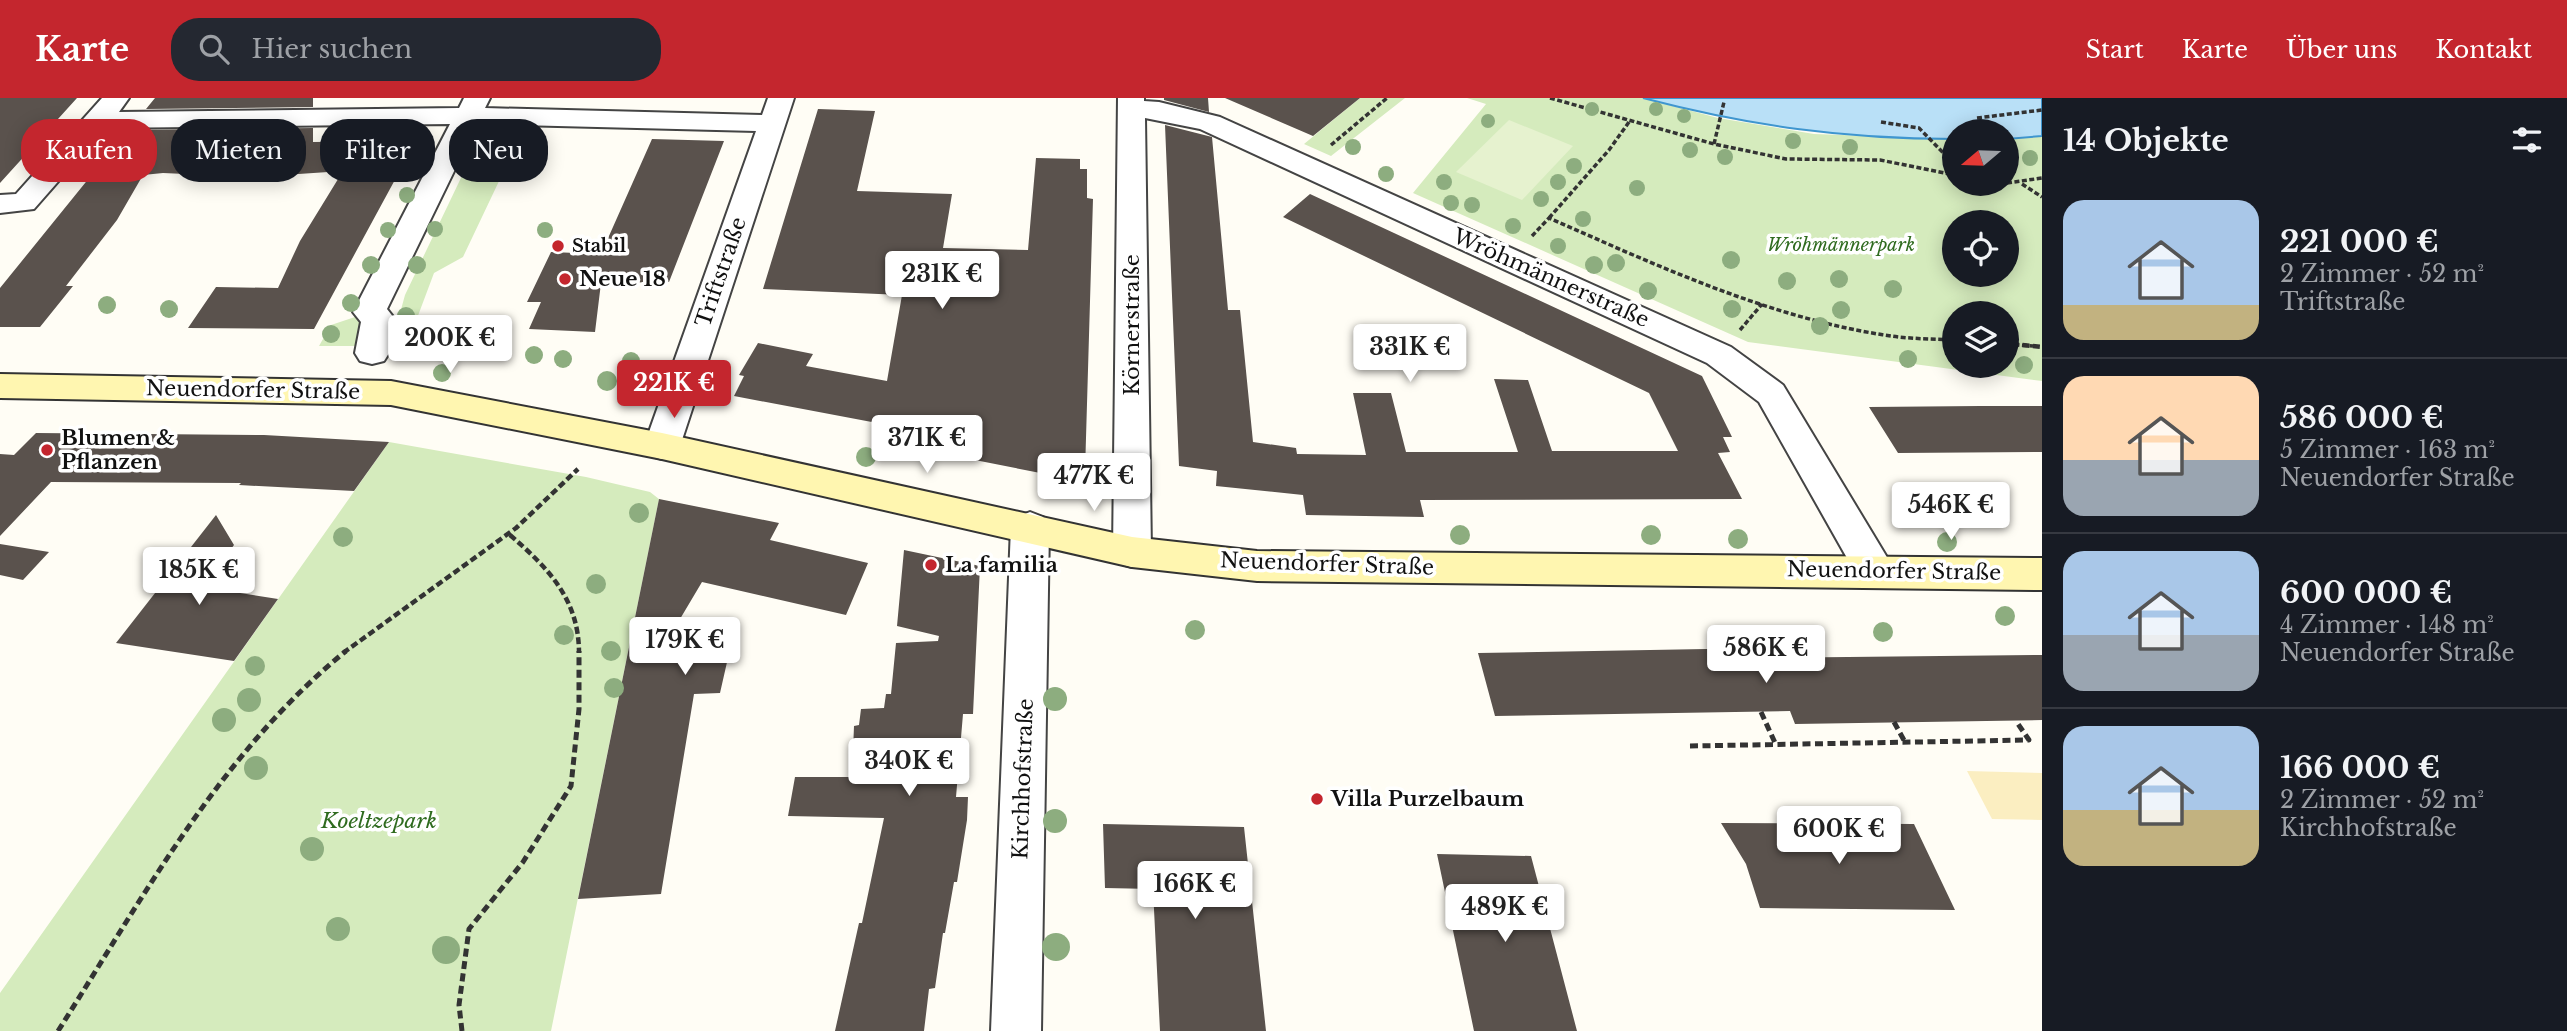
<!DOCTYPE html>
<html lang="de">
<meta charset="utf-8">
<style>
body{margin:0;font-family:"Libre Baskerville",serif;background:#242831;color:#f1f3f6;height:100vh;display:flex;flex-direction:column;font-size:26px;white-space:nowrap}
*{box-sizing:border-box;margin:0}
p{font-size:23px;color:#9ea1a6}
.icon{flex:none;width:38px;height:38px;fill:none;stroke:currentColor;stroke-width:2;stroke-linecap:round;stroke-linejoin:round}
.map{position:relative;flex:1;overflow:hidden}
.drawer{display:flex;flex-direction:column;background:#171b24;width:525px}
.drawer>*{flex:none}
.banner{position:absolute;left:21px;top:21px;width:665px;height:63px;display:flex;gap:14px}
.needle{width:46px;rotate:251deg}
.tools{position:absolute;left:1942px;top:21px;display:grid;gap:14px}
.tools a{display:grid;place-items:center;width:77px;height:77px;border-radius:50%;background:#171b24;box-shadow:0 4px 18px #0003;font-size:35px}
.price{position:absolute;translate:-50% -60px;padding:0 16px;border-radius:7px;background:#fff;color:#222;font-size:23px;line-height:46px;filter:drop-shadow(0 2px 4px #0008)}
.price::after{content:'';position:absolute;left:50%;top:42px;width:21px;height:16px;margin-left:-10px;background:inherit;clip-path:polygon(0 0,100% 0,50% 100%)}
.price.selected{background:#c4262e;color:#fff}
ul{padding:0;list-style:none}
li{display:flex;align-items:center;gap:21px;height:175px;padding:0 21px}
li+li{border-top:2px solid #363941}
li span{display:grid;place-items:center;flex:none;width:196px;height:140px;border-radius:21px;color:#555}
li>.icon{margin-inline-start:auto}
span .icon{width:84px;height:84px;fill:#fffc;stroke-width:1}
li b{font-size:30px}
h2{display:flex;justify-content:space-between;align-items:center;height:84px;padding:0 21px;font-size:30px}
.chip{padding:0 24px;border-radius:28px;background:#171b24;box-shadow:0 4px 18px #0003;font-size:24px;line-height:63px}
.chip.selected{background:#c4262e;color:#fff}
header{display:flex;align-items:center;gap:42px;box-sizing:border-box;height:98px;padding:0 35px;background:#c4262e;color:#fff}
header strong{font-size:33px}
nav{display:flex;gap:38px;margin-inline-start:auto;font-size:24px}
.search{width:490px;height:63px;background:#242831;display:flex;align-items:center;gap:18px;box-sizing:border-box;padding:0 24px;border-radius:28px;color:#9ea1a6;font-size:26px}
main{display:flex;flex:1;min-height:0}
.map>svg:first-child{display:block}
</style>
<header>
<strong>Karte</strong>
<div class="search"><svg class="icon" aria-label="search" viewBox="0 0 24 24"><circle cx="10" cy="10" r="6"/><path d="M15 15l6 6"/></svg>Hier suchen</div>
<nav><a>Start</a><a>Karte</a><a>Über uns</a><a>Kontakt</a></nav>
</header>
<main>
<div class="map">
<svg width="2042" height="933" viewBox="0 0 2042 933">
<rect width="100%" height="100%" fill="#fffdf5"/>
<path fill="#d5ebbd" fill-rule="evenodd" d="M1360,0H1405L1331,58L1304,46Z
M1467,0H1643L1718,20L1814,36L1955,41V86H2007V41L2042,38V283L1748,244L1413,95L1486,6ZM1955,124H2007V177H1955ZM1955,215H2007V268H1955Z
M481,38L520,39L463,159L434,175L407,247L391,248L405,197Z
M355,219L366,221L361,248H319L331,227Z
M389,344L586,379L650,394L659,401L551,933H0V895Z"/>
<path fill="#fbeec1" d="M1967,673L2042,675V722L1992,721Z"/>
<path fill="#e6f2cf" d="M1509,22L1573,48L1522,102L1456,74Z"/>
<path fill="#b9e0f7" stroke="#3f96cf" stroke-width="2" d="M1643,0H2042V38L2007,41V33H1955V41C1844,41 1750,28 1643,0Z"/>
<path fill="#5a524d" d="M0,0H77L0,85Z
M155,0H313V9L146,11Z
M1164,0H1208L1209,14L1164,2Z
M1225,0H1360L1313,38Z
M818,11L875,13L857,93L952,96L943,150L1028,152L1036,60L1080,61V71H1087V100L1093,101L1085,374L1071,381L914,350V332L734,298L744,278L739,277L758,245L813,256L806,268L887,283L902,197L763,191Z
M1165,27L1212,39L1228,212H1240L1253,344L1296,350L1297,356L1366,357L1353,295H1391L1406,354H1518L1494,281L1528,282L1552,353H1678L1649,295L1283,119L1310,96L1702,278L1732,339H1723L1730,354L1718,355L1742,401L1420,402L1424,419L1306,417L1303,397L1216,388L1217,373L1179,368Z
M313,30V44L416,43L314,231L188,230L216,189L278,190L300,143L343,73L253,79L163,75L143,77L117,122L66,188H73L40,229H0V190L128,32Z
M652,41L724,43L669,184L601,185L595,234L529,231L541,204H527L551,154L601,156Z
M1980,308H2042V354L1898,355L1869,309Z
M36,335L264,337L389,344L354,393L239,387L241,385L51,384L0,438V356L14,357Z
M659,401L779,425L770,442L868,465L846,517L702,484L661,553L730,551L720,595L694,596L661,796L578,801Z
M216,417L234,447L202,489L278,501L234,563L116,545Z
M0,446L49,454L23,482L0,477Z
M904,452L980,468L973,616H963L956,699H968L967,722L957,784H954L945,835H943L935,890L929,891L924,933H835L859,825H862L884,720L788,718L795,679H852L854,628L859,627L861,611L884,610L886,596H891L896,545L938,543L939,538L897,528Z
M1762,550L1766,560L2042,557V622L1795,626L1790,613L1495,618L1478,555Z
M1721,725L1914,726L1955,812L1760,810L1746,766Z
M1103,726L1244,729L1266,933H1160L1153,791L1105,790Z
M1437,756L1531,758L1577,933H1474Z"/>
<g fill="none" stroke-linecap="round" stroke-linejoin="round">
<defs>
<path id="street" d="M102,0H129L119,14L459,10L464,0H490L485,10L762,17L768,0H794L680,348L675,357L662,361L649,357L644,348L756,33L477,26L387,211L394,220L389,255L384,263L372,266L360,263L355,255L361,224L353,214L450,26L105,30L34,111L0,115V97L16,96Z
M1118,0H1144V3L1159,4L1220,19L1731,249L1783,287L1888,461L1893,472L1888,483L1874,487L1860,483L1759,304L1707,265L1200,31L1145,20L1151,454L1145,465L1132,469L1119,465L1113,454Z
M1030,414L1043,419L1049,429L1041,933H991L1011,429L1017,419Z"/>
<path id="secondary" d="M0,276L391,283L662,335L1132,439L1257,453L2042,460V492L1257,483L1132,469L662,361L391,307L0,300Z"/>
</defs>
<use href="#street" stroke="#444" stroke-width="4"/>
<use href="#secondary" stroke="#333" stroke-width="4"/>
<path stroke="#333" stroke-width="3.5" stroke-dasharray="5 2.5" stroke-linecap="butt" d="M1550,0L1714,46L1786,61L1880,62L1955,77
M1977,20L2042,12
M1881,24L1919,30L1955,67
M1714,46L1724,4
M1331,47L1387,0
M2007,85L2042,80
M2022,86L2042,99
M1549,120L1609,52L1629,24
M1532,138L1549,120C1658,168 1772,221 1891,238C1912,241 1934,241 1955,242
M1740,232L1762,206
M2007,246L2033,248"/>
<path stroke="#333" stroke-width="4.5" stroke-dasharray="7 3.5" stroke-linecap="butt" d="M2012,246L2042,249
M510,437C548,470 579,501 579,555
M343,555L516,430L578,371"/>
<path stroke="#333" stroke-width="5" stroke-dasharray="8 4.5" stroke-linecap="butt" d="M1761,614L1776,647
M1894,624L1905,644
M1690,648L2029,642L2016,623
M58,933C143,800 221,654 346,553
M462,933L459,907L469,831L523,764L571,688L579,611V553"/>
<use href="#street" fill="#fff" fill-rule="evenodd"/>
<use href="#secondary" fill="#fff6b0" fill-rule="evenodd"/>
</g>
<g fill="#8dad7f">
<circle cx="1592" cy="11" r="7"/>
<circle cx="1656" cy="11" r="7"/>
<circle cx="1684" cy="18" r="7"/>
<circle cx="1488" cy="23" r="7"/>
<circle cx="1793" cy="43" r="8"/>
<circle cx="1353" cy="49" r="8"/>
<circle cx="1850" cy="49" r="8"/>
<circle cx="1690" cy="52" r="8"/>
<circle cx="1725" cy="59" r="8"/>
<circle cx="2030" cy="60" r="8"/>
<circle cx="425" cy="63" r="8"/>
<circle cx="1574" cy="68" r="8"/>
<circle cx="1386" cy="76" r="8"/>
<circle cx="1444" cy="84" r="8"/>
<circle cx="1558" cy="84" r="8"/>
<circle cx="1637" cy="90" r="8"/>
<circle cx="407" cy="97" r="8"/>
<circle cx="1541" cy="101" r="8"/>
<circle cx="1451" cy="105" r="8"/>
<circle cx="1472" cy="107" r="8"/>
<circle cx="1583" cy="121" r="8"/>
<circle cx="1513" cy="128" r="8"/>
<circle cx="435" cy="131" r="8"/>
<circle cx="388" cy="132" r="8"/>
<circle cx="545" cy="132" r="8"/>
<circle cx="1558" cy="148" r="8"/>
<circle cx="1731" cy="162" r="9"/>
<circle cx="1616" cy="165" r="9"/>
<circle cx="371" cy="167" r="9"/>
<circle cx="417" cy="167" r="9"/>
<circle cx="1594" cy="167" r="9"/>
<circle cx="1839" cy="181" r="9"/>
<circle cx="1787" cy="183" r="9"/>
<circle cx="1893" cy="191" r="9"/>
<circle cx="1648" cy="193" r="9"/>
<circle cx="351" cy="205" r="9"/>
<circle cx="107" cy="207" r="9"/>
<circle cx="169" cy="211" r="9"/>
<circle cx="1732" cy="211" r="9"/>
<circle cx="1841" cy="212" r="9"/>
<circle cx="406" cy="218" r="9"/>
<circle cx="1820" cy="228" r="9"/>
<circle cx="331" cy="236" r="9"/>
<circle cx="473" cy="254" r="9"/>
<circle cx="534" cy="257" r="9"/>
<circle cx="563" cy="261" r="9"/>
<circle cx="1908" cy="261" r="9"/>
<circle cx="631" cy="263" r="9"/>
<circle cx="2024" cy="267" r="9"/>
<circle cx="442" cy="275" r="9"/>
<circle cx="607" cy="283" r="10"/>
<circle cx="866" cy="359" r="10"/>
<circle cx="639" cy="415" r="10"/>
<circle cx="1460" cy="437" r="10"/>
<circle cx="1651" cy="437" r="10"/>
<circle cx="343" cy="439" r="10"/>
<circle cx="1738" cy="441" r="10"/>
<circle cx="1947" cy="444" r="10"/>
<circle cx="596" cy="486" r="10"/>
<circle cx="2005" cy="518" r="10"/>
<circle cx="1195" cy="532" r="10"/>
<circle cx="1883" cy="534" r="10"/>
<circle cx="564" cy="537" r="10"/>
<circle cx="611" cy="553" r="10"/>
<circle cx="255" cy="568" r="10"/>
<circle cx="614" cy="590" r="10"/>
<circle cx="1055" cy="601" r="12"/>
<circle cx="249" cy="602" r="12"/>
<circle cx="224" cy="622" r="12"/>
<circle cx="256" cy="670" r="12"/>
<circle cx="1055" cy="723" r="12"/>
<circle cx="312" cy="751" r="12"/>
<circle cx="338" cy="831" r="12"/>
<circle cx="1056" cy="849" r="14"/>
<circle cx="446" cy="852" r="14"/>
</g>
<g fill="#c4262e" stroke="#fff" stroke-width="2.5">
<circle cx="558" cy="148" r="7"/>
<circle cx="565" cy="181" r="7"/>
<circle cx="47" cy="352" r="7"/>
<circle cx="931" cy="467" r="7"/>
<circle cx="1317" cy="701" r="7"/>
</g>
<g text-anchor="middle" stroke-width="7" stroke-linejoin="round" paint-order="stroke">
<g font-size="18" font-style="italic" fill="#2f6b1f" stroke="#fff">
<text x="1841" y="153">Wröhmännerpark</text>
</g>
<g font-size="18" font-weight="bold" fill="#111" stroke="#fff" text-anchor="start">
<text x="572" y="154">Stabil</text>
</g>
<g font-size="21" fill="#111" stroke="#fff">
<text transform="translate(721 174) rotate(-71)" y="7">Triftstraße</text>
<text transform="translate(1551 180) rotate(24)" y="7">Wröhmännerstraße</text>
<text transform="translate(1132 227) rotate(-90)" y="7">Körnerstraße</text>
<text transform="translate(253 292) rotate(1)" y="7">Neuendorfer Straße</text>
<text transform="translate(1327 466) rotate(2)" y="7">Neuendorfer Straße</text>
<text transform="translate(1894 473) rotate(1)" y="7">Neuendorfer Straße</text>
<text transform="translate(1023 681) rotate(-88)" y="7">Kirchhofstraße</text>
</g>
<g font-size="21" font-weight="bold" fill="#111" stroke="#fff" text-anchor="start">
<text x="579" y="188">Neue 18</text>
<text x="61" y="347">Blumen &amp;<tspan x="61" dy="24">Pflanzen</tspan></text>
<text x="945" y="474">La familia</text>
<text x="1331" y="708">Villa Purzelbaum</text>
</g>
<g font-size="21" font-style="italic" fill="#2f6b1f" stroke="#fff">
<text x="379" y="730">Koeltzepark</text>
</g>
</g>
</svg>
<div class="tools">
<a><svg class="needle" viewBox="-14 -14 28 28"><path d="M0-13l5 13h-10z" fill="#e53935"/><path d="M0 13l5-13h-10z" fill="#9ea1a6"/></svg></a>
<a><svg class="icon" aria-label="locate" viewBox="0 0 24 24"><circle cx="12" cy="12" r="6"/><path d="M12 2v4M12 18v4M2 12h4M18 12h4"/></svg></a>
<a><svg class="icon" aria-label="layers" viewBox="0 0 24 24"><path d="M12 4l9 5-9 5-9-5zM3 14l9 5 9-5"/></svg></a>
</div>
<b class="price" style="left:942px;top:213px">231K €</b>
<b class="price" style="left:450px;top:277px">200K €</b>
<b class="price" style="left:1410px;top:286px">331K €</b>
<b class="price selected" style="left:674px;top:322px">221K €</b>
<b class="price" style="left:927px;top:377px">371K €</b>
<b class="price" style="left:1094px;top:415px">477K €</b>
<b class="price" style="left:1951px;top:444px">546K €</b>
<b class="price" style="left:199px;top:509px">185K €</b>
<b class="price" style="left:685px;top:579px">179K €</b>
<b class="price" style="left:1766px;top:587px">586K €</b>
<b class="price" style="left:909px;top:700px">340K €</b>
<b class="price" style="left:1839px;top:768px">600K €</b>
<b class="price" style="left:1195px;top:823px">166K €</b>
<b class="price" style="left:1505px;top:846px">489K €</b>
<div class="banner">
<a class="chip selected">Kaufen</a>
<a class="chip">Mieten</a>
<a class="chip">Filter</a>
<a class="chip">Neu</a>
</div>
</div>
<section class="drawer">
<h2>14 Objekte<svg class="icon" aria-label="filters" viewBox="0 0 24 24"><path d="M4 7h16M4 17h16"/><circle cx="9" cy="7" r="2"/><circle cx="15" cy="17" r="2"/></svg></h2>
<ul>
<li><span style="background:linear-gradient(#a9c7e8 75%,#c2b280 0)"><svg class="icon" aria-label="home" viewBox="0 0 24 24"><path d="M3 11l9-7 9 7M6 9v11h12V9"/></svg></span><div><b>221 000 €</b><p>2 Zimmer · 52 m²</p><p>Triftstraße</p></div></li>
<li><span style="background:linear-gradient(#ffd9b3 60%,#9aa5b1 0)"><svg class="icon" aria-label="home" viewBox="0 0 24 24"><path d="M3 11l9-7 9 7M6 9v11h12V9"/></svg></span><div><b>586 000 €</b><p>5 Zimmer · 163 m²</p><p>Neuendorfer Straße</p></div></li>
<li><span style="background:linear-gradient(#a9c7e8 60%,#9aa5b1 0)"><svg class="icon" aria-label="home" viewBox="0 0 24 24"><path d="M3 11l9-7 9 7M6 9v11h12V9"/></svg></span><div><b>600 000 €</b><p>4 Zimmer · 148 m²</p><p>Neuendorfer Straße</p></div></li>
<li><span style="background:linear-gradient(#a9c7e8 60%,#c2b280 0)"><svg class="icon" aria-label="home" viewBox="0 0 24 24"><path d="M3 11l9-7 9 7M6 9v11h12V9"/></svg></span><div><b>166 000 €</b><p>2 Zimmer · 52 m²</p><p>Kirchhofstraße</p></div></li>
</ul>
</section>
</main>
